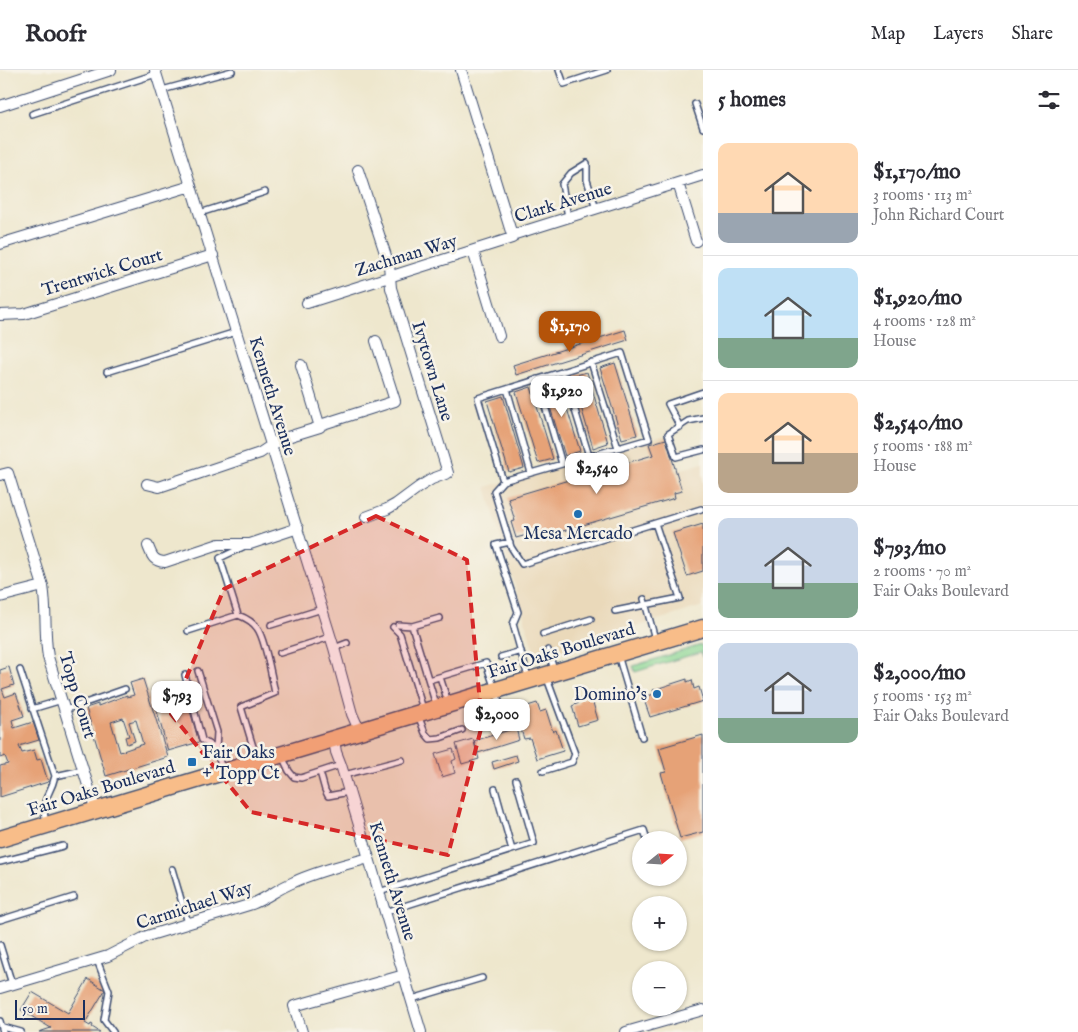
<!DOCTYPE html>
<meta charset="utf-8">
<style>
body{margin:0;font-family:"IM FELL English",serif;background:#f2f2f3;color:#2b2b33;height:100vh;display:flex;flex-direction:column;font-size:19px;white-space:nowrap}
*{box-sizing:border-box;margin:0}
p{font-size:16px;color:#7c7c81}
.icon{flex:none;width:28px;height:28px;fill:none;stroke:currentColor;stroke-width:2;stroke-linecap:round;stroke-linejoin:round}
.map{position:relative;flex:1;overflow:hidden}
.drawer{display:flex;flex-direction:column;background:#fff;width:375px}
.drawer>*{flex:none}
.needle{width:32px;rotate:72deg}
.controls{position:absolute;left:632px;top:761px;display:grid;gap:10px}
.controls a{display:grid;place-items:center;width:55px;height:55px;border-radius:50%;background:#fff;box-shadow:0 1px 4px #0004;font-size:25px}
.scale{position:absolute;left:15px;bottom:12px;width:70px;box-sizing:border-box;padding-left:5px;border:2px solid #1b2f5e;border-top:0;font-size:14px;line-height:18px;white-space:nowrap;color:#1b2f5e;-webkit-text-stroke:4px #f7f3e8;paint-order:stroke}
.price{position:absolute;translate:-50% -42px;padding:0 11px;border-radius:10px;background:#fff;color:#222;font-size:16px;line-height:32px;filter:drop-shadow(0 1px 2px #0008)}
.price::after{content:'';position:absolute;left:50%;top:30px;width:15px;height:11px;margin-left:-8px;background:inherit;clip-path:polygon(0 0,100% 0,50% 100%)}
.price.on{background:#b45309;color:#fff}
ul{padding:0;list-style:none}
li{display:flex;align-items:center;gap:15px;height:125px;padding:0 15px}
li+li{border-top:1px solid #e1e1e2}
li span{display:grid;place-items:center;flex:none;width:140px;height:100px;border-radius:10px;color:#555}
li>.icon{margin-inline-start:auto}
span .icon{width:60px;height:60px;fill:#fffc;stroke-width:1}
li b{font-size:21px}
h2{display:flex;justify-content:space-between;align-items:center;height:60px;padding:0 15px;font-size:21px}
header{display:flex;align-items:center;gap:30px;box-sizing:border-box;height:70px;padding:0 25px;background:#fff;border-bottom:1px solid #e1e1e2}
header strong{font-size:24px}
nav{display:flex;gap:28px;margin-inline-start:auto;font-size:18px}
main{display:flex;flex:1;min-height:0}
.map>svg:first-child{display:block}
</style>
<header>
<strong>Roofr</strong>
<nav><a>Map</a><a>Layers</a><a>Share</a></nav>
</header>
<main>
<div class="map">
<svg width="703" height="962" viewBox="0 0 703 962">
<rect width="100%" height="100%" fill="#f7f3e8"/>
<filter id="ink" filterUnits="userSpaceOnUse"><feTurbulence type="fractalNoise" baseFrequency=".02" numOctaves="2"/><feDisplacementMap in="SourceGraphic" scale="10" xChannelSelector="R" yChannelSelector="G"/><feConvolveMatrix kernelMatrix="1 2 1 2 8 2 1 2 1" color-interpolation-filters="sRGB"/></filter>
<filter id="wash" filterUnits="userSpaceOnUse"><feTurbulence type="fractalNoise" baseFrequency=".0096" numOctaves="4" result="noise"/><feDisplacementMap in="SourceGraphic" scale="20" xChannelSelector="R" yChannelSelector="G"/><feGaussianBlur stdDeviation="1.12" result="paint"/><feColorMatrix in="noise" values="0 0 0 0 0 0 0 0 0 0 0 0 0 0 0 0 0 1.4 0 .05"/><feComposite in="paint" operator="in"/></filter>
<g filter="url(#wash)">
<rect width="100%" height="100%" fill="#eee7cd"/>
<path fill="#ead9ba" d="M666,366L678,400L703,393V536L536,588L486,417Z"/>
<path fill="#8ad693" stroke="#528278" d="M701,575L703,578V587L701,582L635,602L633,596Z"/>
<g id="blocks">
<path fill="#e6a277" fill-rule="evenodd" d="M625,260L628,270L516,305L513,295Z
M615,293L637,365L622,369L600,298Z
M587,302L608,373L593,378L572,306Z
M558,309L580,381L565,386L543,314Z
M531,317L553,389L538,393L516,322Z
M503,326L524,398L509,402L487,331Z
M666,369L682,421L674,423L675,428L529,471L527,465L516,468L511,452L515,451L508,428L653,385L649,374Z
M703,454V501L687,506L673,463Z
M9,597L14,615L2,619L5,627L16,623L24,646L12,650L14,658L33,652L39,670L19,676L22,683L34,680L37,690L41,689L48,712L0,727V696L8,694L5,686L0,688V600Z
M143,609L168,687L106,706L86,638L98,634V636L127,625V627L134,625L130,613ZM123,648L129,666L125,667L127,674L135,671L129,652L136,650L143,674L120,682L111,652Z
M687,609V612L692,610L694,619L699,617L703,631L650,647L643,627L655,624L653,620Z
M185,624L199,672L168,681L155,634Z
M591,626L598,650L578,656L572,636L579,633L578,630Z
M537,633L540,642L546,640L553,662L556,660L563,681L537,689L530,668L524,669L515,640Z
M516,658L519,670L478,683L474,671Z
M703,665V762L680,768L661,703L666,702L659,678Z
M473,669L479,689L462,694L456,674Z
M453,679L456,689L452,691L455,703L442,707L435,684Z
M516,685L518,691L494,699L492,692Z
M88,909L105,920L85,953L90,956L91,954L93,955L92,957L100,962H39L51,958L21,940L32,922L68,943Z"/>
</g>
</g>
<g filter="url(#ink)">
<use href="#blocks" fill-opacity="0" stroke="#3b4b6f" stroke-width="1"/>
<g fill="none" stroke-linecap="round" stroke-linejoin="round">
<defs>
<path id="service" d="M559,0L564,14L607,0
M162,20L232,1
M695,34L703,58
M32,44L156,4
M200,143L265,122
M568,147L562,114L571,103L587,93V110L596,139
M591,292L618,378
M563,301L589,386
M107,302L236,262
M537,309L562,394
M507,319L531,403
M703,348L688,351L668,364L676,387L703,380
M680,357L668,334L703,322
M503,411L478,328L622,283L649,369L503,411L494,421L511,477L522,494L701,439
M510,472L496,475L518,542L513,554L528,607
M644,529L655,569
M615,541L680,528L655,453
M238,545C246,548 252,551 257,558C265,568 272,608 275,623L241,637L257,690
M271,555L322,539
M398,555L412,556L436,635
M412,556L440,548
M393,557L400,564L423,639
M188,561L238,545L220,488L243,477
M543,564L591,549
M334,578L347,573
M548,580L554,600
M280,583L330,567
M618,585L642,667
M501,587L521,581
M20,600L55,706C50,728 40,727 46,753
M198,601L217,662L216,679L222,699
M185,605L202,670L216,679
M440,607L448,632
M429,610L486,593L502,640L500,648L488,651L482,645L475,630
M32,639L62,630
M65,640L125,619
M418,645L425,663L430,669L440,668L462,660
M282,686L289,701L294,707L301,708L341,695
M543,701L572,692L575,684L546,606
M320,702L325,720L328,726L349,722
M344,705L402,690
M55,706L83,700
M495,719L512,780
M0,792L63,776
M172,799L188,853
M379,822L534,773L516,710
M385,842L644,760L647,770
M0,850L74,827
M0,875L12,914
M97,890L109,921L104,950L113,962
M412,929L482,908
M0,951L3,962
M3,957L21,962"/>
<path id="minor" d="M155,0L334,578L352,644L360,662
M461,0L512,165
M0,36L111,0
M358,100L389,195L391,218L448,403L432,409L419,417L396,434L387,439L366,447
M678,113L696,171
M512,165L703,105
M0,174L191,116
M473,181L499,266
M307,233L512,168V165
M0,245L24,244L213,185
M320,355L395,331L376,271
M0,405L8,403L43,516C47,540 44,563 48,587L96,741
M147,414L159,417L260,383L281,369L320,357L301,295
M148,476C152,486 153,491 165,492L219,474H250L298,458
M0,527L43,516
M334,670L336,682L341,695L421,962
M0,918L108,886L147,866L252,834C267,828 279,818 294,812C317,801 344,795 369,788
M302,962L294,936L404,905
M626,962L703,940"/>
<path id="primary" d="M0,769L703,558"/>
</defs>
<use href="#service" stroke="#3b4b6f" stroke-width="8"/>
<use href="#minor" stroke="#3b4b6f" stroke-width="12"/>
<use href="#primary" stroke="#3b4b6f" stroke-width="19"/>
<use href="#service" stroke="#fff" stroke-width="5"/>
<use href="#minor" stroke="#fff" stroke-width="10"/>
<use href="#primary" stroke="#f8bd89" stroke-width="16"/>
</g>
</g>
<path fill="#d62828" fill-opacity="0.2" stroke="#d62828" stroke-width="4" stroke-dasharray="10 6" stroke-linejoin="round" d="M376,446L467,490L482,655L448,785L251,742L171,644L224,519Z"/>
<g fill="#1f6fb2" stroke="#f7f3e8" stroke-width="2">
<circle cx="578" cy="444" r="5"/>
<circle cx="657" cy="624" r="5"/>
<rect x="187" y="687" width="10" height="10" rx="2.5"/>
</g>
<g text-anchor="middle" stroke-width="5" stroke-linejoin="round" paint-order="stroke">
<g font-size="18" fill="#1b2f5e" stroke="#f7f3e8">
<text transform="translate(563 132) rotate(-17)" y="6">Clark Avenue</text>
<text transform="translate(406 185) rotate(-17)" y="6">Zachman Way</text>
<text transform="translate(102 202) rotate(-17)" y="6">Trentwick Court</text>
<text transform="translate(433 301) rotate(73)" y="6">Ivytown Lane</text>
<text transform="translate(273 326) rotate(73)" y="6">Kenneth Avenue</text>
<text transform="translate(561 580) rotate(-17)" y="6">Fair Oaks Boulevard</text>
<text transform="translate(78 625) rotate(73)" y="6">Topp Court</text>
<text transform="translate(101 718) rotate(-17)" y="6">Fair Oaks Boulevard</text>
<text transform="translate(393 811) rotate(73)" y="6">Kenneth Avenue</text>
<text transform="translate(194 835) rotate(-18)" y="6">Carmichael Way</text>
</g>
<g font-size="18" fill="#1b2f5e" stroke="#f7f3e8">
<text x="578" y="469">Mesa Mercado</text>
<text x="647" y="630" text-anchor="end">Domino's</text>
<text x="202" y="688" text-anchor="start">Fair Oaks<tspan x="202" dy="21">+ Topp Ct</tspan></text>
</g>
</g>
</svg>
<div class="controls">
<a><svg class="needle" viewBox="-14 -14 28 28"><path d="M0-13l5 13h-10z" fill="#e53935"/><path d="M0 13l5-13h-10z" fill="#7c7c81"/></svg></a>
<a>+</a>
<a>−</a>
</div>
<div class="scale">50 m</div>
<b class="price on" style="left:570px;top:283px">$1,170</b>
<b class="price" style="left:562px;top:348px">$1,920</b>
<b class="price" style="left:597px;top:425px">$2,540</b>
<b class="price" style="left:177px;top:653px">$793</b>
<b class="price" style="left:497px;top:671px">$2,000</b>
</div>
<section class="drawer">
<h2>5 homes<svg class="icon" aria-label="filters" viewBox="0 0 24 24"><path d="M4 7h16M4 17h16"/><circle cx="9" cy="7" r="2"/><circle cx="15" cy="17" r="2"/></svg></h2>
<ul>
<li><span style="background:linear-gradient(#ffd9b3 70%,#9aa5b1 0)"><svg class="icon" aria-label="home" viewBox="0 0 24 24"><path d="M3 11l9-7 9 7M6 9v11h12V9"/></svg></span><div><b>$1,170/mo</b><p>3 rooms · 113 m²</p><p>John Richard Court</p></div></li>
<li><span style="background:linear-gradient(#bfe0f5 70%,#7fa58c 0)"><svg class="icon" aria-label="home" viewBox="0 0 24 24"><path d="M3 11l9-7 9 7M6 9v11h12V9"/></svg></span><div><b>$1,920/mo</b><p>4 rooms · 128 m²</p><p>House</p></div></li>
<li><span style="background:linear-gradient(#ffd9b3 60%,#b9a48a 0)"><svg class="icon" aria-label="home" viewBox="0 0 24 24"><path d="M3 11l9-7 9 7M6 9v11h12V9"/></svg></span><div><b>$2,540/mo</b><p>5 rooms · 188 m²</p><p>House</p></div></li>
<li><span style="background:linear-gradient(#c9d6e8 65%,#7fa58c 0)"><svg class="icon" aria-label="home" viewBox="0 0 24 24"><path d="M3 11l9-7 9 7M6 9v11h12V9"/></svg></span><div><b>$793/mo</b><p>2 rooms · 70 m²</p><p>Fair Oaks Boulevard</p></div></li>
<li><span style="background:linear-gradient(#c9d6e8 75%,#7fa58c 0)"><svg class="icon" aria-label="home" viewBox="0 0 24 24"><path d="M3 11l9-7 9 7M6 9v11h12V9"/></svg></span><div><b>$2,000/mo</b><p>5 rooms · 153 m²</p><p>Fair Oaks Boulevard</p></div></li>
</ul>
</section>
</main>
